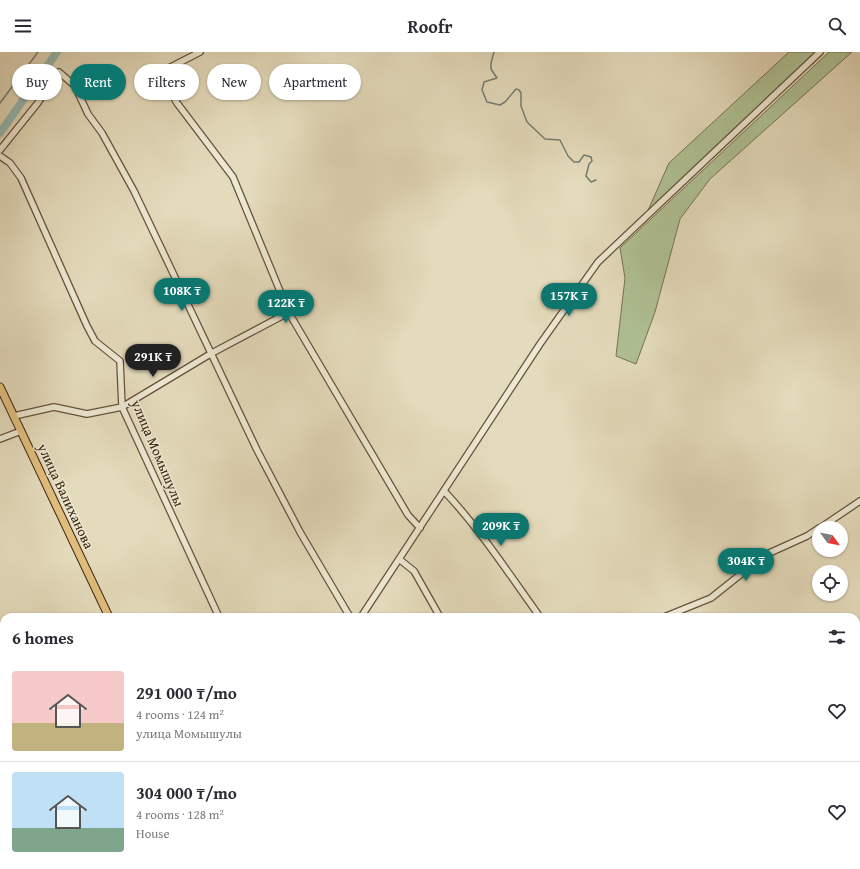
<!DOCTYPE html>
<meta charset="utf-8">
<style>
body{margin:0;font-family:"Gentium Book Plus",serif;background:#f2f2f3;color:#2b2b33;height:100vh;display:flex;flex-direction:column;font-size:15px;white-space:nowrap}
*{box-sizing:border-box;margin:0}
p{font-size:13px;color:#7c7c81}
.icon{flex:none;width:22px;height:22px;fill:none;stroke:currentColor;stroke-width:2;stroke-linecap:round;stroke-linejoin:round}
.map{position:relative;flex:1;overflow:hidden}
.details{position:absolute;left:0px;top:561px;width:860px;height:256px;display:flex;flex-direction:column;background:#fff;border-radius:12px 12px 0 0;box-shadow:0 1px 3px #0004}
.details>*{flex:none}
.top-card{position:absolute;left:12px;top:12px;width:400px;height:36px;display:flex;gap:8px}
.needle{width:26px;rotate:123deg}
.tools{position:absolute;left:812px;top:469px;display:grid;gap:8px}
.tools a{display:grid;place-items:center;width:36px;height:36px;border-radius:50%;background:#fff;box-shadow:0 1px 3px #0004;font-size:20px}
.price{position:absolute;translate:-50% -34px;padding:0 9px;border-radius:14px;background:#0f766e;color:#fff;font-size:13px;line-height:26px;filter:drop-shadow(0 1px 2px #0008)}
.price::after{content:'';position:absolute;left:50%;top:24px;width:12px;height:9px;margin-left:-6px;background:inherit;clip-path:polygon(0 0,100% 0,50% 100%)}
.price.selected{background:#222;color:#fff}
ul{padding:0;list-style:none}
li{display:flex;align-items:center;gap:12px;height:100px;padding:0 12px}
li+li{border-top:1px solid #e1e1e2}
li span{display:grid;place-items:center;flex:none;width:112px;height:80px;border-radius:4px;color:#555}
li>.icon{margin-inline-start:auto}
span .icon{width:48px;height:48px;fill:#fffc;stroke-width:1}
li b{font-size:17px}
h2{display:flex;justify-content:space-between;align-items:center;height:48px;padding:0 12px;font-size:17px}
.pill{padding:0 14px;border-radius:18px;background:#fff;box-shadow:0 1px 3px #0004;font-size:14px;line-height:36px}
.pill.selected{background:#0f766e;color:#fff}
header{display:flex;justify-content:space-between;align-items:center;height:52px;padding:0 12px;background:#fff;font-size:18px;font-weight:600}
.map>svg:first-child{display:block}
</style>
<header><svg class="icon" aria-label="menu" viewBox="0 0 24 24"><path d="M4 6h16M4 12h16M4 18h16"/></svg>Roofr<svg class="icon" aria-label="search" viewBox="0 0 24 24"><circle cx="10" cy="10" r="6"/><path d="M15 15l6 6"/></svg></header>
<div class="map">
<svg width="860" height="817" viewBox="0 0 860 817">
<rect width="100%" height="100%" fill="#e4dbbc"/>
<filter id="stains"><feTurbulence type="fractalNoise" baseFrequency=".005" numOctaves="4"/><feColorMatrix values="0 0 0 0 .2 0 0 0 0 .09 0 0 0 0 .02 0 0 0 .5 -.17"/></filter>
<radialGradient id="worn" r=".72"><stop offset=".6" stop-color="#630" stop-opacity="0"/><stop offset="1" stop-color="#630" stop-opacity=".3"/></radialGradient>
<path fill="#afc194" stroke="#757352" d="M789,0H819L646,163L669,111Z
M829,0H852L710,127L680,167L655,260L636,312L616,304L625,226L620,196Z"/>
<g fill="none" stroke-linecap="round" stroke-linejoin="round">
<path stroke="#727e73" stroke-width="1.5" d="M494,0L491,11V17L497,26L484,30L482,38L487,50L500,53L505,50L516,37L519,38L521,41V54L527,70L545,87L560,88L568,104L574,110H579L584,103L591,105L592,109L589,112L586,124L591,130L596,128
M0,51L38,0
M0,746H4"/>
<path stroke="#96bab5" stroke-width="8" d="M0,81L57,0"/>
<defs>
<path id="minor" d="M200,0L163,19L161,24L177,51L233,125L289,261L408,463L420,476
M0,98L37,52L59,20L75,34L88,62L102,81L134,139L257,398L300,480L350,565
M0,104L10,111L21,126L87,274L95,289L120,309L122,355L219,565
M14,364L54,355L87,362L122,355L212,301L282,264L288,258
M0,387L21,379
M444,439C480,477 509,522 540,565
M820,476L860,449
M399,507L414,519L440,565
M361,565L540,292L598,210L820,0
M664,565L711,546L765,503L807,484L819,476
M856,588L860,586
M0,593L4,601
M856,703L860,706
M108,813L110,817
M319,813L324,817
M454,813L456,817
M559,813L560,817
M667,813L669,817
M765,813L768,817
M856,813L860,806
M301,817L310,813"/>
<path id="major" d="M0,335L109,565
M213,813L215,817"/>
</defs>
<use href="#minor" stroke="#65523b" stroke-width="8"/>
<use href="#major" stroke="#3b2510" stroke-width="9"/>
<use href="#minor" stroke="#ede8d3" stroke-width="5.5"/>
<use href="#major" stroke="#e2be7e" stroke-width="7"/>
</g>
<g text-anchor="middle" stroke-width="3" stroke-linejoin="round" paint-order="stroke">
<g font-size="14" fill="#3b2510" stroke="#ede8d3">
<text transform="translate(158 401) rotate(67)" y="5">улица Момышулы</text>
<text transform="translate(66 444) rotate(65)" y="5">улица Валиханова</text>
</g>
</g>
<rect width="100%" height="100%" filter="url(#stains)"/>
<rect width="100%" height="100%" fill="url(#worn)"/>
</svg>
<div class="tools">
<a><svg class="needle" viewBox="-14 -14 28 28"><path d="M0-13l5 13h-10z" fill="#e53935"/><path d="M0 13l5-13h-10z" fill="#7c7c81"/></svg></a>
<a><svg class="icon" aria-label="locate" viewBox="0 0 24 24"><circle cx="12" cy="12" r="6"/><path d="M12 2v4M12 18v4M2 12h4M18 12h4"/></svg></a>
</div>
<b class="price" style="left:182px;top:260px">108K ₸</b>
<b class="price" style="left:569px;top:265px">157K ₸</b>
<b class="price" style="left:286px;top:272px">122K ₸</b>
<b class="price selected" style="left:153px;top:326px">291K ₸</b>
<b class="price" style="left:501px;top:495px">209K ₸</b>
<b class="price" style="left:746px;top:530px">304K ₸</b>
<div class="top-card">
<a class="pill">Buy</a>
<a class="pill selected">Rent</a>
<a class="pill">Filters</a>
<a class="pill">New</a>
<a class="pill">Apartment</a>
</div>
<section class="details">
<h2>6 homes<svg class="icon" aria-label="filters" viewBox="0 0 24 24"><path d="M4 7h16M4 17h16"/><circle cx="9" cy="7" r="2"/><circle cx="15" cy="17" r="2"/></svg></h2>
<ul>
<li><span style="background:linear-gradient(#f6c9c9 65%,#c2b280 0)"><svg class="icon" aria-label="home" viewBox="0 0 24 24"><path d="M3 11l9-7 9 7M6 9v11h12V9"/></svg></span><div><b>291 000 ₸/mo</b><p>4 rooms · 124 m²</p><p>улица Момышулы</p></div><svg class="icon" aria-label="heart" viewBox="0 0 24 24"><path d="M12 20l-8-8c-3-5 5-10 8-4 3-6 11-1 8 4z"/></svg></li>
<li><span style="background:linear-gradient(#bfe0f5 70%,#7fa58c 0)"><svg class="icon" aria-label="home" viewBox="0 0 24 24"><path d="M3 11l9-7 9 7M6 9v11h12V9"/></svg></span><div><b>304 000 ₸/mo</b><p>4 rooms · 128 m²</p><p>House</p></div><svg class="icon" aria-label="heart" viewBox="0 0 24 24"><path d="M12 20l-8-8c-3-5 5-10 8-4 3-6 11-1 8 4z"/></svg></li>
</ul>
</section>
</div>
